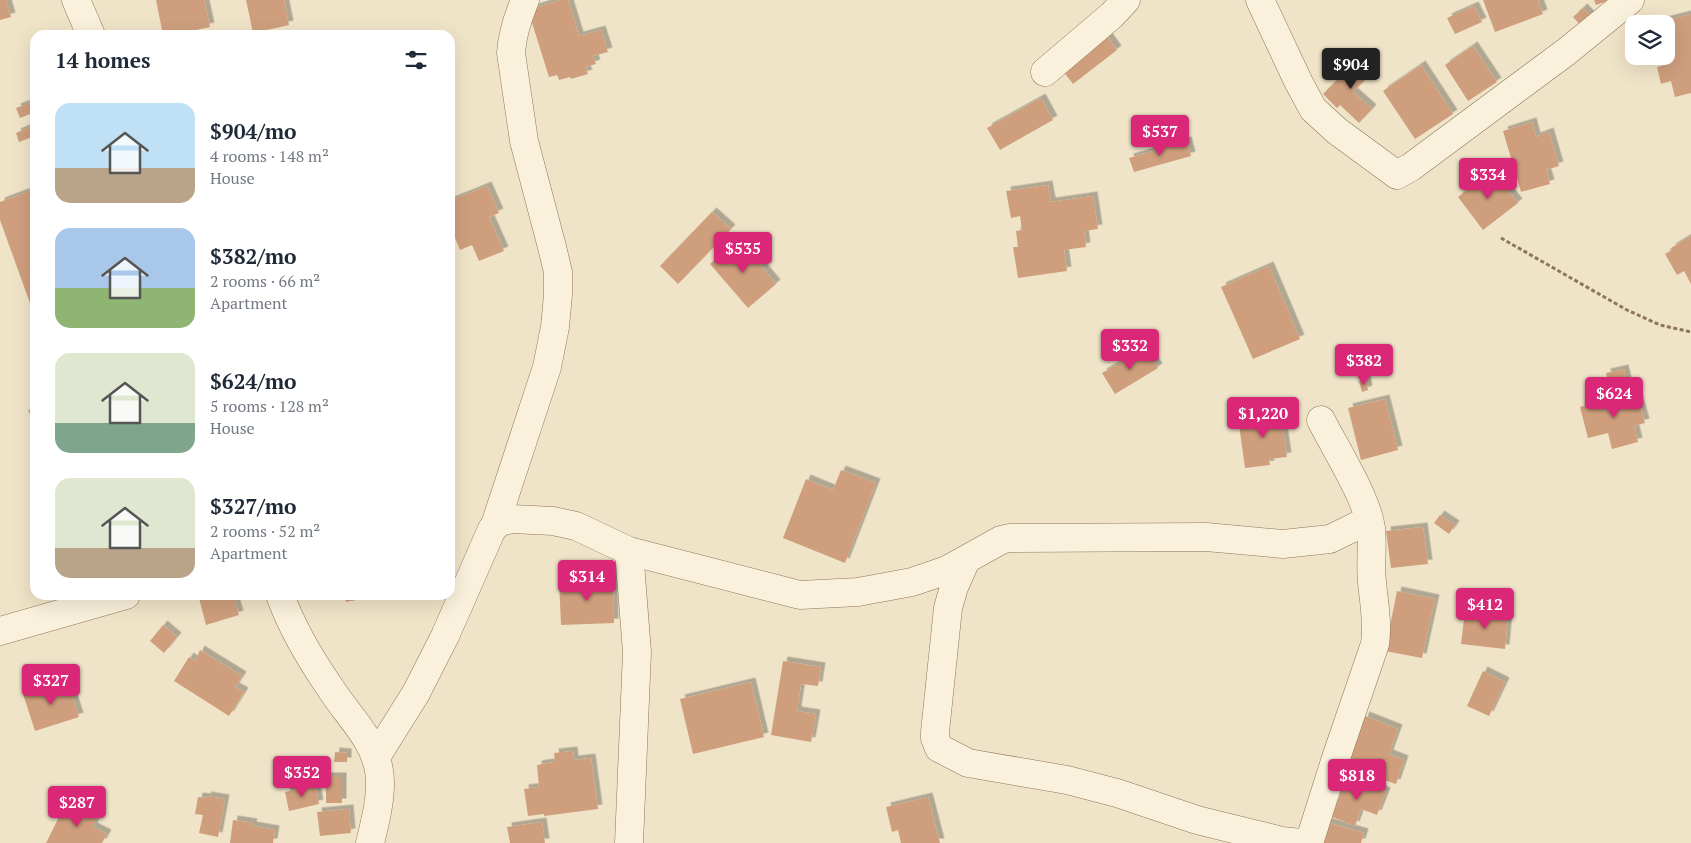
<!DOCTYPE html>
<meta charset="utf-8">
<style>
body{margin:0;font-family:"PT Serif",serif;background:#f2f2f3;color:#1f2937;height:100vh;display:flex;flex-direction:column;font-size:19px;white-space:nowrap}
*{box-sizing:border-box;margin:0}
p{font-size:16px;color:#747a83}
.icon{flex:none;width:28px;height:28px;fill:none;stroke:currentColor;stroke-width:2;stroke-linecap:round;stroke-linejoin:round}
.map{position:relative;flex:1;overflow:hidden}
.details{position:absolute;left:30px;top:30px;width:425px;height:570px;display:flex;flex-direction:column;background:#fff;border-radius:15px;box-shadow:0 5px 20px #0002}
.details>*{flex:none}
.fabs{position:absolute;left:1625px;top:15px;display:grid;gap:10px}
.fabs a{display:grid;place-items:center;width:50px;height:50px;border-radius:10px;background:#fff;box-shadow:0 5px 20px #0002;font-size:25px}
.price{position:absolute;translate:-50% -42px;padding:0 11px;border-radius:5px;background:#db2777;color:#fff;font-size:16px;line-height:32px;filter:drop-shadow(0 1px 2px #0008)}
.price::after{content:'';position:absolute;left:50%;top:30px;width:15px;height:11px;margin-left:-8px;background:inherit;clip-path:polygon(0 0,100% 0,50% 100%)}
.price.current{background:#222;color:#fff}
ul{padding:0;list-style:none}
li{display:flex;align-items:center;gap:15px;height:125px;padding:0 25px}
li span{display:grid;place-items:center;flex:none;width:140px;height:100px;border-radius:15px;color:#555}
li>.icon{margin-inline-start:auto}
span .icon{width:60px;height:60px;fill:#fffc;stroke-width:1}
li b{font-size:21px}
h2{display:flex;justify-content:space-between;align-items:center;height:60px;padding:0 25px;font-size:21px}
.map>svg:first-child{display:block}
</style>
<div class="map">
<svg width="1691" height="843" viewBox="0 0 1691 843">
<defs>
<filter id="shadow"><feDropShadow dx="4.5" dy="-4.5" stdDeviation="0" flood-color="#0004"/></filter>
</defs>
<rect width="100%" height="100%" fill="#f0e4c8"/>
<path fill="#cf9f7d" filter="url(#shadow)" d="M0,0H6L11,17L0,20Z
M156,0H204L210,27L173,35H163Z
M246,0H284L289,25L253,33Z
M560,0H568L579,36L601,30L608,52L593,56L596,64L585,67L588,74L571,79L570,77L559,80L557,75L549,77L528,10Z
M1483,0H1538L1543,14L1495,32Z
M1594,0H1610L1596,5Z
M1474,6L1482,22L1455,34L1447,18Z
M1583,8L1593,19L1583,28L1573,17Z
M1691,14V93L1675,97L1671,81L1661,84L1657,67L1668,64L1666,57V24L1655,23Z
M1105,33L1117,50L1073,84L1060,67Z
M1473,46L1497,82L1468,101L1445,65Z
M1361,56L1375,70L1353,92L1372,109L1359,123L1340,105L1337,108L1323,94Z
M1421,65L1453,114L1415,139L1383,91Z
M1041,98L1053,120L1000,150L987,128Z
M35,101V112L20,118L16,108Z
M1532,122L1536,137L1549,132L1559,166L1546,170L1550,184L1521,192L1503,131Z
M35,125V136L19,142L16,133Z
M1187,141L1191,156L1134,172L1129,158Z
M1492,170L1518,203L1483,230L1458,197Z
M1048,185L1051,202L1093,196L1098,229L1084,231L1086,247L1064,250L1067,271L1018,278L1013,247H1018L1016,231L1022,230L1020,216L1011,218L1006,191Z
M487,186L499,213L489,217L504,251L479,261L472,245L460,250L450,226V201Z
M35,189V317L0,220V202Z
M712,212L731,229L678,284L660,266Z
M1691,236V284L1684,271L1677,275L1665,254L1672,250L1671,248Z
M739,239L776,284L748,308L710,264Z
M1269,266L1300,339L1253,359L1221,287Z
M1146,348L1158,368L1115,394L1102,373Z
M1624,369L1628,386L1610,390L1606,373Z
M1366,380L1368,390L1362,392L1359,381Z
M1636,391L1645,423L1634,426L1638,442L1612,449L1608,433L1588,438L1580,407Z
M1385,399L1398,450L1361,460L1348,408Z
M35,407V427L28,410Z
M1280,408L1287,457L1269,459L1270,465L1245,468L1239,425L1256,423L1254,412Z
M841,470L876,483L845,563L783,538L806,479L833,490Z
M1440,515L1455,525L1449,534L1434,523Z
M1423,527L1428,564L1391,568L1386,531Z
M613,579L614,623L561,625L559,581Z
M1397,591L1435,599L1422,658L1385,651Z
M208,595H233L239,615L206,625L199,598Z
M344,595H371L372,597L346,602Z
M1465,611L1508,615L1505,649L1461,644Z
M163,625L177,637L164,653L150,641Z
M200,650L242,676L235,687L244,692L229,716L174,681L189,657L195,661Z
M783,661L821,667L818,686L801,684L797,711L816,714L811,742L771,735Z
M1483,671L1505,682L1489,716L1467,706Z
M67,680L79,717L35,731L23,694Z
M751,682L764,737L693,754L680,699Z
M1365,716L1398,729L1389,754L1404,760L1396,784L1381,779L1378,786L1344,773Z
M573,751L574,760L591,758L598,809L544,816V814L528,816L524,789L539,787L537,765L555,762L554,753Z
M335,752L347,753V762H334Z
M326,777H342V803H326Z
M1346,777L1386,792L1377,815L1361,809L1355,826L1332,817Z
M315,785L319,804L289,811L285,792Z
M207,796L225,799L218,837L199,833L203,815L195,814L198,797L206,798Z
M928,797L940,843H901L898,830L892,832L886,807Z
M77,803L99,814L93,827L107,834L102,843H46L62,811L70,815Z
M349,809L351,833L320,836L317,812Z
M233,820L253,823L252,826L275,830L273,843H230Z
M542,822L545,843H510L507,827Z
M1326,822L1364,833L1361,843H1321Z"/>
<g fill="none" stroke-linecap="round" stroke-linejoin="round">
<defs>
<path id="minor" d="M76,0L91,35
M1260,0L1298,81L1313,109L1337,131L1397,175L1411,167L1566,52L1630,0
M1045,72L1112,15L1126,0
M495,525L547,367L555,327L558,295V272L552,247L524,141L511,53C512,34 518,17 525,0
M629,551L637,652L629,843
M966,560L954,587L948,608L935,732V738L939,748L968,763L1067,780L1117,793L1197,820L1282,841L1301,843
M280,595C291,625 311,660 329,686C346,714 374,738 379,771C383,791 375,823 370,843
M0,631L126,595
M376,757L416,693L445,636L492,529L500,522L512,519L553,521L576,526L629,551L800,595L858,592L912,582L947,570L1001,540L1009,538L1206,537L1283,544L1330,539L1369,520
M1309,843L1336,758L1375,644C1378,623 1374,603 1372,582C1370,565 1373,546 1371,528C1367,498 1335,448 1321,420"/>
</defs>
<use href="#minor" stroke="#8d765c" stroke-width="29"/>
<path stroke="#8d765c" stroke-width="3" stroke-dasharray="4 2.5" stroke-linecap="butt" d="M1501,238L1627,310L1660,325L1691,332"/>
<use href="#minor" stroke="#faf1dc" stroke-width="28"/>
</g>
</svg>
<div class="fabs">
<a><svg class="icon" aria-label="layers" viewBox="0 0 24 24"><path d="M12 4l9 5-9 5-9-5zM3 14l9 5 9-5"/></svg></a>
</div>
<b class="price current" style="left:1351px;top:90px">$904</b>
<b class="price" style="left:1160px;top:157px">$537</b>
<b class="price" style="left:1488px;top:200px">$334</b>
<b class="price" style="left:743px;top:274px">$535</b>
<b class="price" style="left:1130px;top:371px">$332</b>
<b class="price" style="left:1364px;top:386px">$382</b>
<b class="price" style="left:1614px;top:419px">$624</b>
<b class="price" style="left:1263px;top:439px">$1,220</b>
<b class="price" style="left:587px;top:602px">$314</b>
<b class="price" style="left:1485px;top:630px">$412</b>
<b class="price" style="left:51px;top:706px">$327</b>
<b class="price" style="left:302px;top:798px">$352</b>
<b class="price" style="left:1357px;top:801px">$818</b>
<b class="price" style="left:77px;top:828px">$287</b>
<section class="details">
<h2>14 homes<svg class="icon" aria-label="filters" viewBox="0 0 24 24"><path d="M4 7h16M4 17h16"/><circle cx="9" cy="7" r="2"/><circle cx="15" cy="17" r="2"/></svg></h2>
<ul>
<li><span style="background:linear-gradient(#bfe0f5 65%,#b9a48a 0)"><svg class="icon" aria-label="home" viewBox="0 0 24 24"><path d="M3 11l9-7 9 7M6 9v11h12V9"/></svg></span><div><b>$904/mo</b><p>4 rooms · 148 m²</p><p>House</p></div></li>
<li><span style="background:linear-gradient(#a9c7e8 60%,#8fb573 0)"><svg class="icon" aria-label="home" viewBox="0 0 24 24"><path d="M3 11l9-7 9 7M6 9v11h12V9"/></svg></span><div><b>$382/mo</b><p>2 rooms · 66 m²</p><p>Apartment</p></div></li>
<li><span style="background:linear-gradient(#dfe7d0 70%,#7fa58c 0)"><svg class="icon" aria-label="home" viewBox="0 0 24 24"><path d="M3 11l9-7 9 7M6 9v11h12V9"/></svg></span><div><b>$624/mo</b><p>5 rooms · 128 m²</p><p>House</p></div></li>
<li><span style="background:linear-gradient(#dfe7d0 70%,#b9a48a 0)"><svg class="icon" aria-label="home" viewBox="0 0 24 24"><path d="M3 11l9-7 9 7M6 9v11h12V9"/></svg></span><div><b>$327/mo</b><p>2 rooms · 52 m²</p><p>Apartment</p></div></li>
</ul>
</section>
</div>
